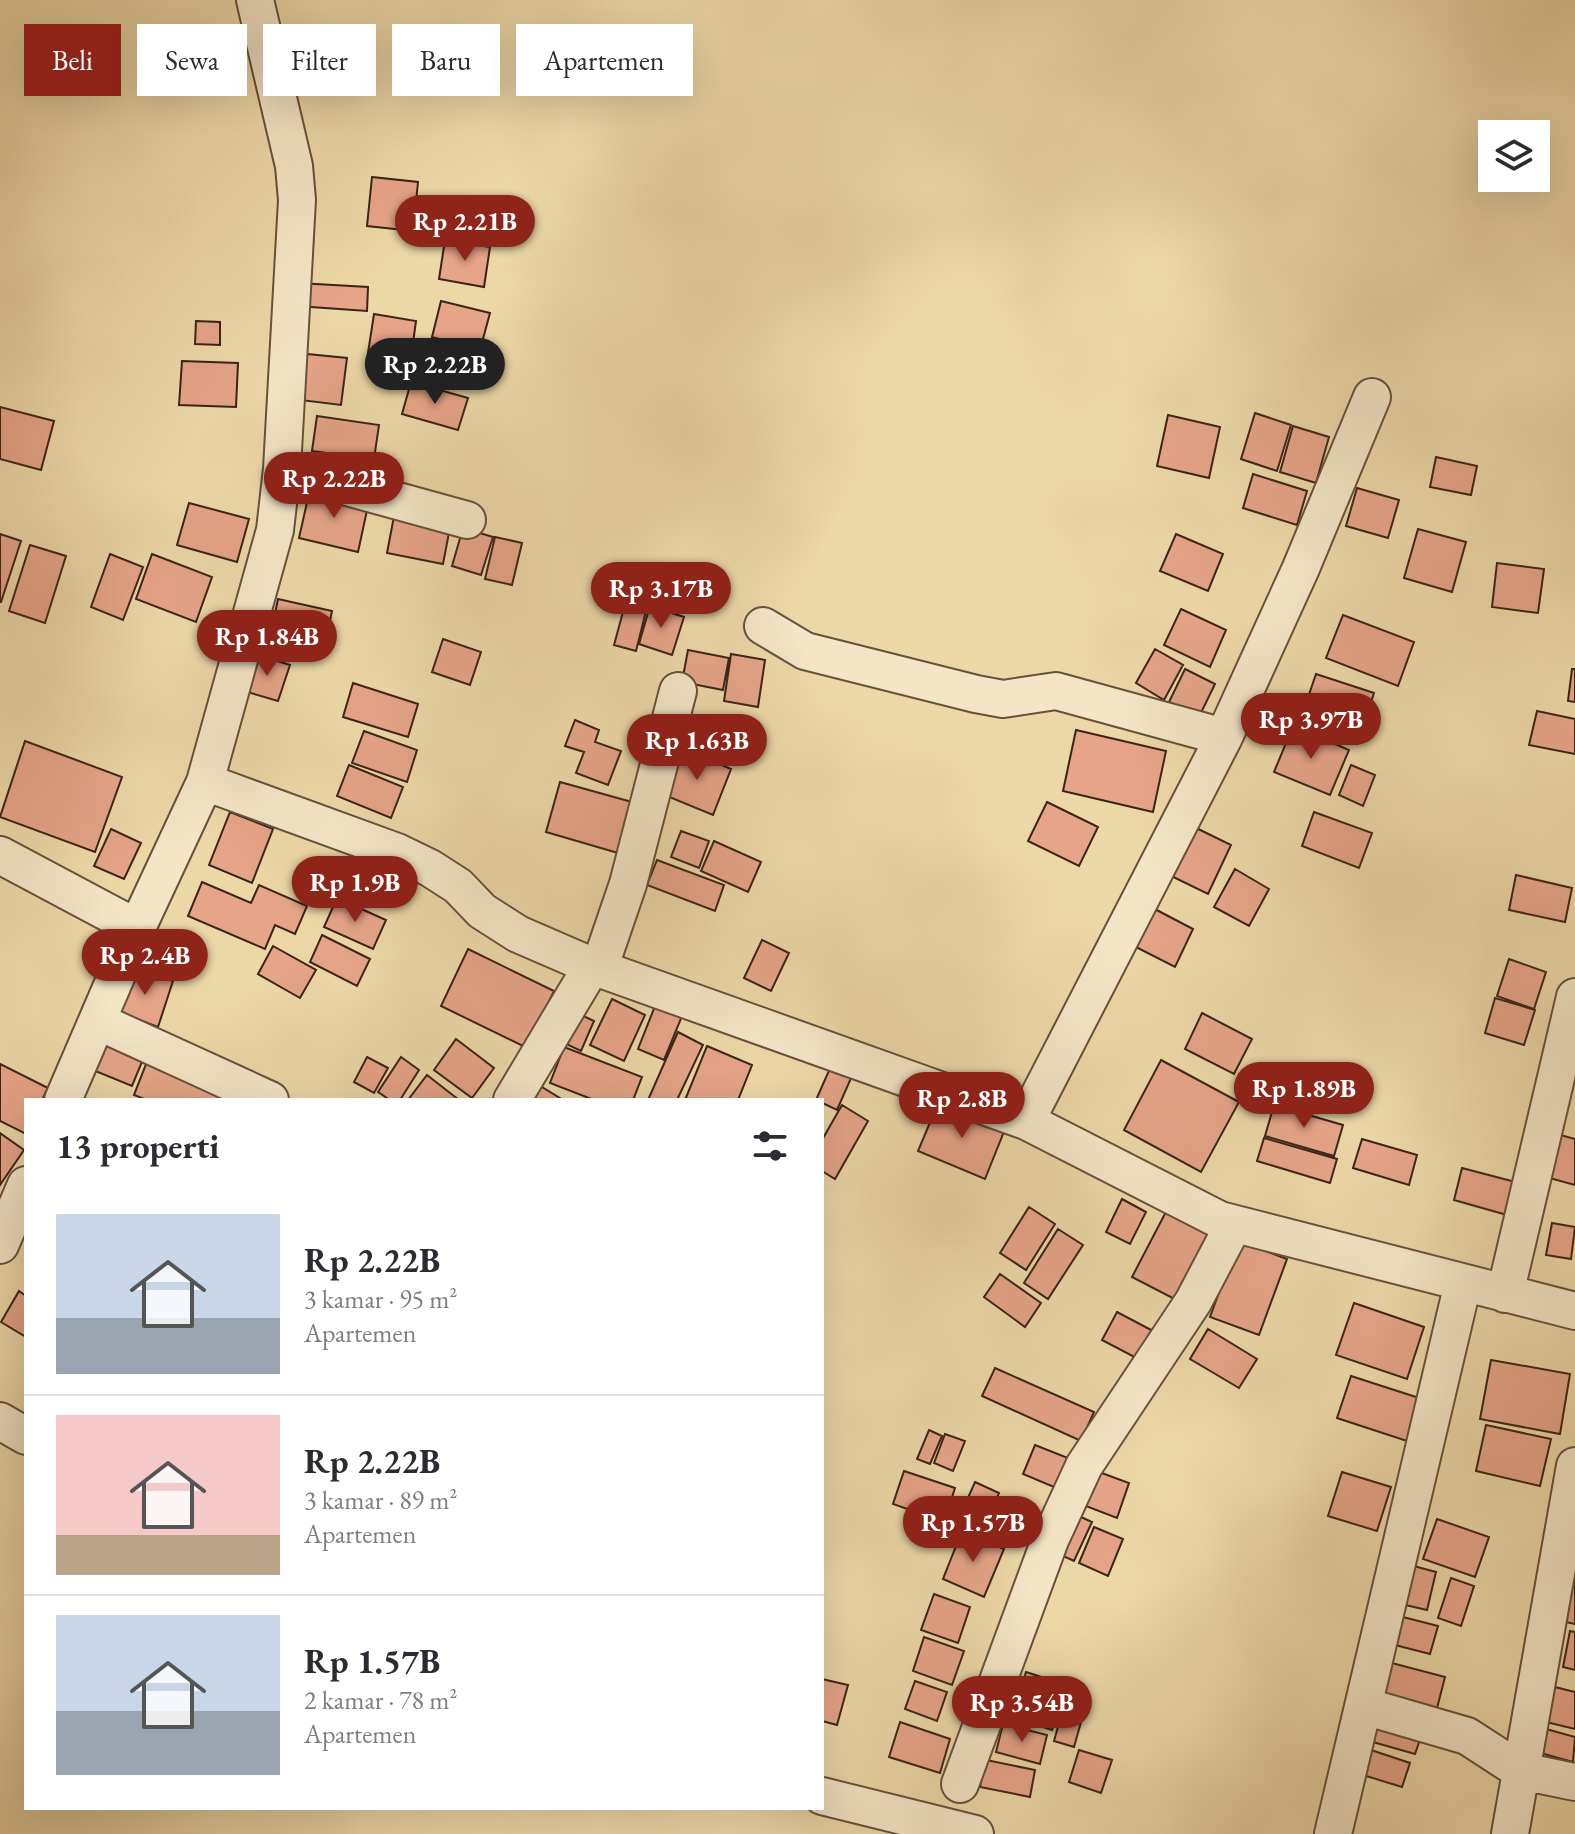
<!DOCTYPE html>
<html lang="id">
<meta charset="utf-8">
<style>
body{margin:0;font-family:"EB Garamond",serif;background:#f7f7f7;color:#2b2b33;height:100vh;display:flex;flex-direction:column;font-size:30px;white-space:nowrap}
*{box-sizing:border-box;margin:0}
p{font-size:26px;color:#7c7c81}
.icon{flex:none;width:44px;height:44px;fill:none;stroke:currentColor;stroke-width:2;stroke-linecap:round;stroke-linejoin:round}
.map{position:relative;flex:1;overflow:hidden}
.drawer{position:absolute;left:24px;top:1098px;width:800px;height:712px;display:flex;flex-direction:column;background:#fff;border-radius:0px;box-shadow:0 8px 32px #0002}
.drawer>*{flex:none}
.hud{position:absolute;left:24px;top:24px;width:800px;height:72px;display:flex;gap:16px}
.fabs{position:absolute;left:1478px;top:120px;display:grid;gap:16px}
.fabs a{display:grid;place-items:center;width:72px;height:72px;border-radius:0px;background:#fff;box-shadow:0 8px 32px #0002;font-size:40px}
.price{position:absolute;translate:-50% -68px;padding:0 18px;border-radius:28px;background:#8f2418;color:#fff;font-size:26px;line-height:52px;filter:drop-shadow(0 2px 4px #0008)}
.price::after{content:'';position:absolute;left:50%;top:48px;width:24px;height:18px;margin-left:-12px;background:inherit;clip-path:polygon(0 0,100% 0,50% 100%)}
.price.selected{background:#222;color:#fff}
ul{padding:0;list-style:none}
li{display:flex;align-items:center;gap:24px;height:200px;padding:0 32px}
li+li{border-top:2px solid #e1e1e2}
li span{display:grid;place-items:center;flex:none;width:224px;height:160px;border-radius:0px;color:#555}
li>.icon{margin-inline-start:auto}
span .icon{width:96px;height:96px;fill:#fffc;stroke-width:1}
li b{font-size:34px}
h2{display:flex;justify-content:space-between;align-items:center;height:96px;padding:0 32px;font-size:34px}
.chip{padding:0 28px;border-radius:0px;background:#fff;box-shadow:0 8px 32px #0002;font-size:28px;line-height:72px}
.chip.selected{background:#8f2418;color:#fff}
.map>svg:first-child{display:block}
</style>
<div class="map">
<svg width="1575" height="1834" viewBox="0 0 1575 1834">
<rect width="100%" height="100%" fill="#ecd7a7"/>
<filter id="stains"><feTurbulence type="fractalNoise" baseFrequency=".0025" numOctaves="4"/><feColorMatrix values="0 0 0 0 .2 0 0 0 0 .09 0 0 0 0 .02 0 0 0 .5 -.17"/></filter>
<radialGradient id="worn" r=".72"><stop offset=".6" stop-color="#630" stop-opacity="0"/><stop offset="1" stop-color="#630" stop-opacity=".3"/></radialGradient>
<path fill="#e6a488" stroke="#3b2417" stroke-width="2" d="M372,177L418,182L413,231L367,226Z
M445,240L490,247L484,287L439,279Z
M298,283L368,287L367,311L297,306Z
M441,301L490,313L480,350L432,337Z
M374,314L416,321L409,372L366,366Z
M196,321L220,322V345L195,344Z
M297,353L347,358L341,405L292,399Z
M182,361L238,363L236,407L179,405Z
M411,382L468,398L458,430L402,414Z
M0,407L54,421L41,470L0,459Z
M1255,413L1291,425L1277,471L1241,459Z
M1168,415L1220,427L1209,478L1157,466Z
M317,416L379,425L374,459L312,451Z
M1293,426L1329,437L1316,483L1280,472Z
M1436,457L1477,466L1471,495L1430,487Z
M1253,474L1307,491L1297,525L1243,508Z
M1357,488L1399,500L1388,538L1346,526Z
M310,489L369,501L358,552L299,538Z
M189,503L249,519L237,562L177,545Z
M395,511L451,522L443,564L387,553Z
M463,528L493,537L481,575L452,566Z
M1418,529L1466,542L1452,592L1404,578Z
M0,534L21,541L1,602H0Z
M1176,534L1223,554L1208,591L1160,571Z
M495,537L522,543L512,585L485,579Z
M30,545L66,556L45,623L9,611Z
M110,554L143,567L123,620L91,607Z
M152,554L212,577L196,622L136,599Z
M1497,563L1544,569L1538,613L1492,607Z
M278,599L332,611L324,650L270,638Z
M626,601L647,607L636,651L614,645Z
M650,606L684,617L672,655L639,644Z
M1181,609L1226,630L1210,667L1164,645Z
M1343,615L1414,642L1398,686L1326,658Z
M443,639L481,652L470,685L432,672Z
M1155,649L1183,665L1164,700L1136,683Z
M688,650L729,658L723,690L682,682Z
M255,654L290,665L278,701L244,691Z
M731,654L765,660L758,707L724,701Z
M1185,669L1215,684L1199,717L1169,702Z
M1572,669H1575V702L1568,701Z
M1316,674L1374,693L1357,744L1299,724Z
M353,683L418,704L408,737L343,717Z
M1537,711L1575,719V754L1529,745Z
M575,720L599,730L595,742L621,751L608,785L576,773L584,752L565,746Z
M1293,726L1349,750L1330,795L1274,772Z
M1076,730L1166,751L1153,812L1063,791Z
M364,731L417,750L407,782L352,763Z
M25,741L122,777L95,852L0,817Z
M681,748L731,769L713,815L662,794Z
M349,765L403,787L391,818L337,796Z
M1351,765L1375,775L1363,806L1339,795Z
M560,782L632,802L618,853L546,832Z
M1047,802L1098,827L1079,866L1028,841Z
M230,812L273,829L252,883L209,865Z
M1314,812L1372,833L1359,868L1302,846Z
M1186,823L1231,845L1208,894L1163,872Z
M111,829L141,843L124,879L94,866Z
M681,831L709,841L699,868L671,857Z
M714,841L761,862L748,892L701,871Z
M657,860L724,885L715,911L647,885Z
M1235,869L1269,889L1249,926L1214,907Z
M1516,875L1572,888L1565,922L1509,910Z
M202,882L251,903L259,885L307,906L295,934L275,925L265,949L188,916Z
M337,898L386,920L373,949L324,927Z
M1149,906L1193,929L1175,967L1130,944Z
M322,935L370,959L357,986L310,962Z
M762,940L789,953L771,991L744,978Z
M273,946L316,970L300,998L258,974Z
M468,949L554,991L527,1048L441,1006Z
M1509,959L1546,972L1534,1009L1497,996Z
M131,967L173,981L158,1027L116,1011Z
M1495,998L1535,1010L1524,1045L1485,1033Z
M612,999L645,1015L624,1061L590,1045Z
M655,1006L682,1016L664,1060L638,1049Z
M573,1011L594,1021L581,1051L560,1041Z
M1202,1013L1252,1039L1234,1074L1185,1049Z
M98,1031L146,1052L132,1086L83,1066Z
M678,1032L703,1045L677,1100H648Z
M456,1039L494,1068L472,1098L434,1070Z
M707,1046L752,1065L738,1100H685Z
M564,1047L642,1077L633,1100H594L550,1083Z
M150,1054L231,1100H147L134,1095Z
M367,1057L388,1068L374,1093L354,1082Z
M401,1057L419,1070L400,1100H390L378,1092Z
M1161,1060L1239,1102L1201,1172L1124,1130Z
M0,1064L48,1088L42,1100H26V1134L0,1121Z
M831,1066L852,1076L837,1110L816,1100Z
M427,1075L459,1100H408Z
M529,1079L563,1100H516Z
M939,1101L1005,1129L985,1179L918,1151Z
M842,1105L868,1121L835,1179L822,1171V1140Z
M1274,1105L1343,1125L1334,1156L1265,1136Z
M0,1133L24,1150L0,1185Z
M1557,1134L1575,1139V1185L1546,1177Z
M1264,1138L1337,1159L1330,1183L1257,1161Z
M1362,1139L1417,1155L1409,1185L1353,1168Z
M1462,1168L1523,1184L1514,1217L1454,1200Z
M1122,1199L1146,1212L1130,1244L1106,1232Z
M1169,1206L1220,1233L1184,1304L1132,1277Z
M1029,1207L1055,1224L1026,1270L1000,1253Z
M1552,1223L1575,1227L1571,1259L1546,1255Z
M1058,1229L1083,1245L1048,1299L1024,1283Z
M1238,1241L1287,1259L1259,1335L1210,1317Z
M1000,1274L1041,1303L1025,1327L984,1297Z
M19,1291L26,1296V1337L1,1322Z
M1354,1303L1424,1327L1407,1379L1336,1355Z
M1117,1312L1155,1332L1140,1360L1102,1340Z
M1208,1329L1257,1359L1239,1388L1190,1359Z
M1491,1360L1570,1374L1560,1434L1480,1419Z
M995,1368L1094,1412L1081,1441L982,1396Z
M1351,1376L1422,1399L1407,1441L1337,1418Z
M1486,1425L1551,1439L1540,1486L1476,1471Z
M929,1430L942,1436L930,1464L917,1459Z
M945,1434L965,1441L953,1471L934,1463Z
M1035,1445L1073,1460L1061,1490L1023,1474Z
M1091,1469L1129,1483L1117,1518L1078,1503Z
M904,1471L955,1488L944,1522L893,1504Z
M1342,1472L1391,1487L1377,1531L1328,1516Z
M975,1482L999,1493L984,1528L959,1518Z
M1070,1512L1092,1522L1074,1561L1052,1551Z
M1437,1519L1489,1537L1475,1577L1423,1559Z
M1094,1527L1123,1539L1108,1576L1079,1563Z
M962,1531L1004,1549L984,1597L943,1579Z
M1575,1532V1624L1552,1619Z
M1410,1565L1436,1572L1427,1610L1401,1604Z
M1451,1578L1474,1586L1461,1626L1438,1618Z
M934,1594L970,1607L958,1643L921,1630Z
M1403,1617L1438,1626L1430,1654L1395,1645Z
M1570,1631L1575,1632V1670L1563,1667Z
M924,1637L964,1651L952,1685L913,1671Z
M1388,1662L1445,1677L1435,1716L1378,1702Z
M1026,1672L1066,1685L1052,1730L1012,1717Z
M822,1679L848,1685L837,1725L822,1721Z
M915,1681L947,1692L937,1721L905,1709Z
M1555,1687L1575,1692V1729L1546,1722Z
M1065,1702L1085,1708L1074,1747L1054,1741Z
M1381,1715L1424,1728L1415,1754L1373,1742Z
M900,1722L950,1739L940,1773L889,1757Z
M1003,1724L1047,1735L1040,1764L996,1752Z
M1539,1727L1575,1737L1573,1762L1533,1751Z
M1079,1750L1112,1760L1101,1793L1069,1782Z
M1371,1750L1410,1763L1402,1787L1363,1775Z
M986,1760L1035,1770L1030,1797L980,1787Z"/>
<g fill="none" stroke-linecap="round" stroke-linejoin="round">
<defs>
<path id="street" d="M282,469L467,520
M763,626L805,651L976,694L1003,699L1056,691L1224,737
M205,782L397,852L430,868L458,886L482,911L518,934L592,966L1026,1121L1220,1220L1575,1311
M0,855L137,928L205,782L275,530L282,469L297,200L294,166L255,0
M599,969L628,884L678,691
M97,1021L137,928
M63,1100L97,1021L270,1100
M512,1100L592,966
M1026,1121L1224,737L1301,568L1372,397
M0,1245L26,1185
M1505,1294L1575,997
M0,1421L26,1436
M1364,1706L1467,1736L1521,1771L1575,1782
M960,1784L1050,1540L1084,1466L1193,1302L1234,1224
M822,1796L975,1834
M1333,1834L1463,1283
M1510,1834L1575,1466"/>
</defs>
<use href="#street" stroke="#67513b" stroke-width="40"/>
<use href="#street" stroke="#f3e5c6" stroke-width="36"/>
</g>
<rect width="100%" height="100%" filter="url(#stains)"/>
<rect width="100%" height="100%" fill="url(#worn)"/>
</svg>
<div class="fabs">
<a><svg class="icon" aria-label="layers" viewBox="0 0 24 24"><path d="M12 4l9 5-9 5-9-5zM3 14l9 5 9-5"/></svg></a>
</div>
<b class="price" style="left:465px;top:263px">Rp 2.21B</b>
<b class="price selected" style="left:435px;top:406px">Rp 2.22B</b>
<b class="price" style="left:334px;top:520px">Rp 2.22B</b>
<b class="price" style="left:661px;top:630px">Rp 3.17B</b>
<b class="price" style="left:267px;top:678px">Rp 1.84B</b>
<b class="price" style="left:1311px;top:761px">Rp 3.97B</b>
<b class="price" style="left:697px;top:782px">Rp 1.63B</b>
<b class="price" style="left:355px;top:924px">Rp 1.9B</b>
<b class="price" style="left:145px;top:997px">Rp 2.4B</b>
<b class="price" style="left:1304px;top:1130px">Rp 1.89B</b>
<b class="price" style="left:962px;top:1140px">Rp 2.8B</b>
<b class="price" style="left:973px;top:1564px">Rp 1.57B</b>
<b class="price" style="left:1022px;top:1744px">Rp 3.54B</b>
<div class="hud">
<a class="chip selected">Beli</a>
<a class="chip">Sewa</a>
<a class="chip">Filter</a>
<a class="chip">Baru</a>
<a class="chip">Apartemen</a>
</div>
<section class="drawer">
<h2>13 properti<svg class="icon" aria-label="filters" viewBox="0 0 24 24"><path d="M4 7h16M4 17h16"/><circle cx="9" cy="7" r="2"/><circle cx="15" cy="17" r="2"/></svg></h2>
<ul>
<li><span style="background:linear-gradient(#c9d6e8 65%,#9aa5b1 0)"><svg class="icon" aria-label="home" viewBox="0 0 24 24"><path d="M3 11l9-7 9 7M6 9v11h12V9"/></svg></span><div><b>Rp 2.22B</b><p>3 kamar · 95 m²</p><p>Apartemen</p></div></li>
<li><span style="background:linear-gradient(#f6c9c9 75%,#b9a48a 0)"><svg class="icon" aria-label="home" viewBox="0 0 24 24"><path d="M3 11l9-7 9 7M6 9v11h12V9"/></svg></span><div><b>Rp 2.22B</b><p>3 kamar · 89 m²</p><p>Apartemen</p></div></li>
<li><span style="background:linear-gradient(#c9d6e8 60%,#9aa5b1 0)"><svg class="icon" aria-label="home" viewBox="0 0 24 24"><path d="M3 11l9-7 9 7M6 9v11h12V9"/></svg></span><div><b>Rp 1.57B</b><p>2 kamar · 78 m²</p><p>Apartemen</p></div></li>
</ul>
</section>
</div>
